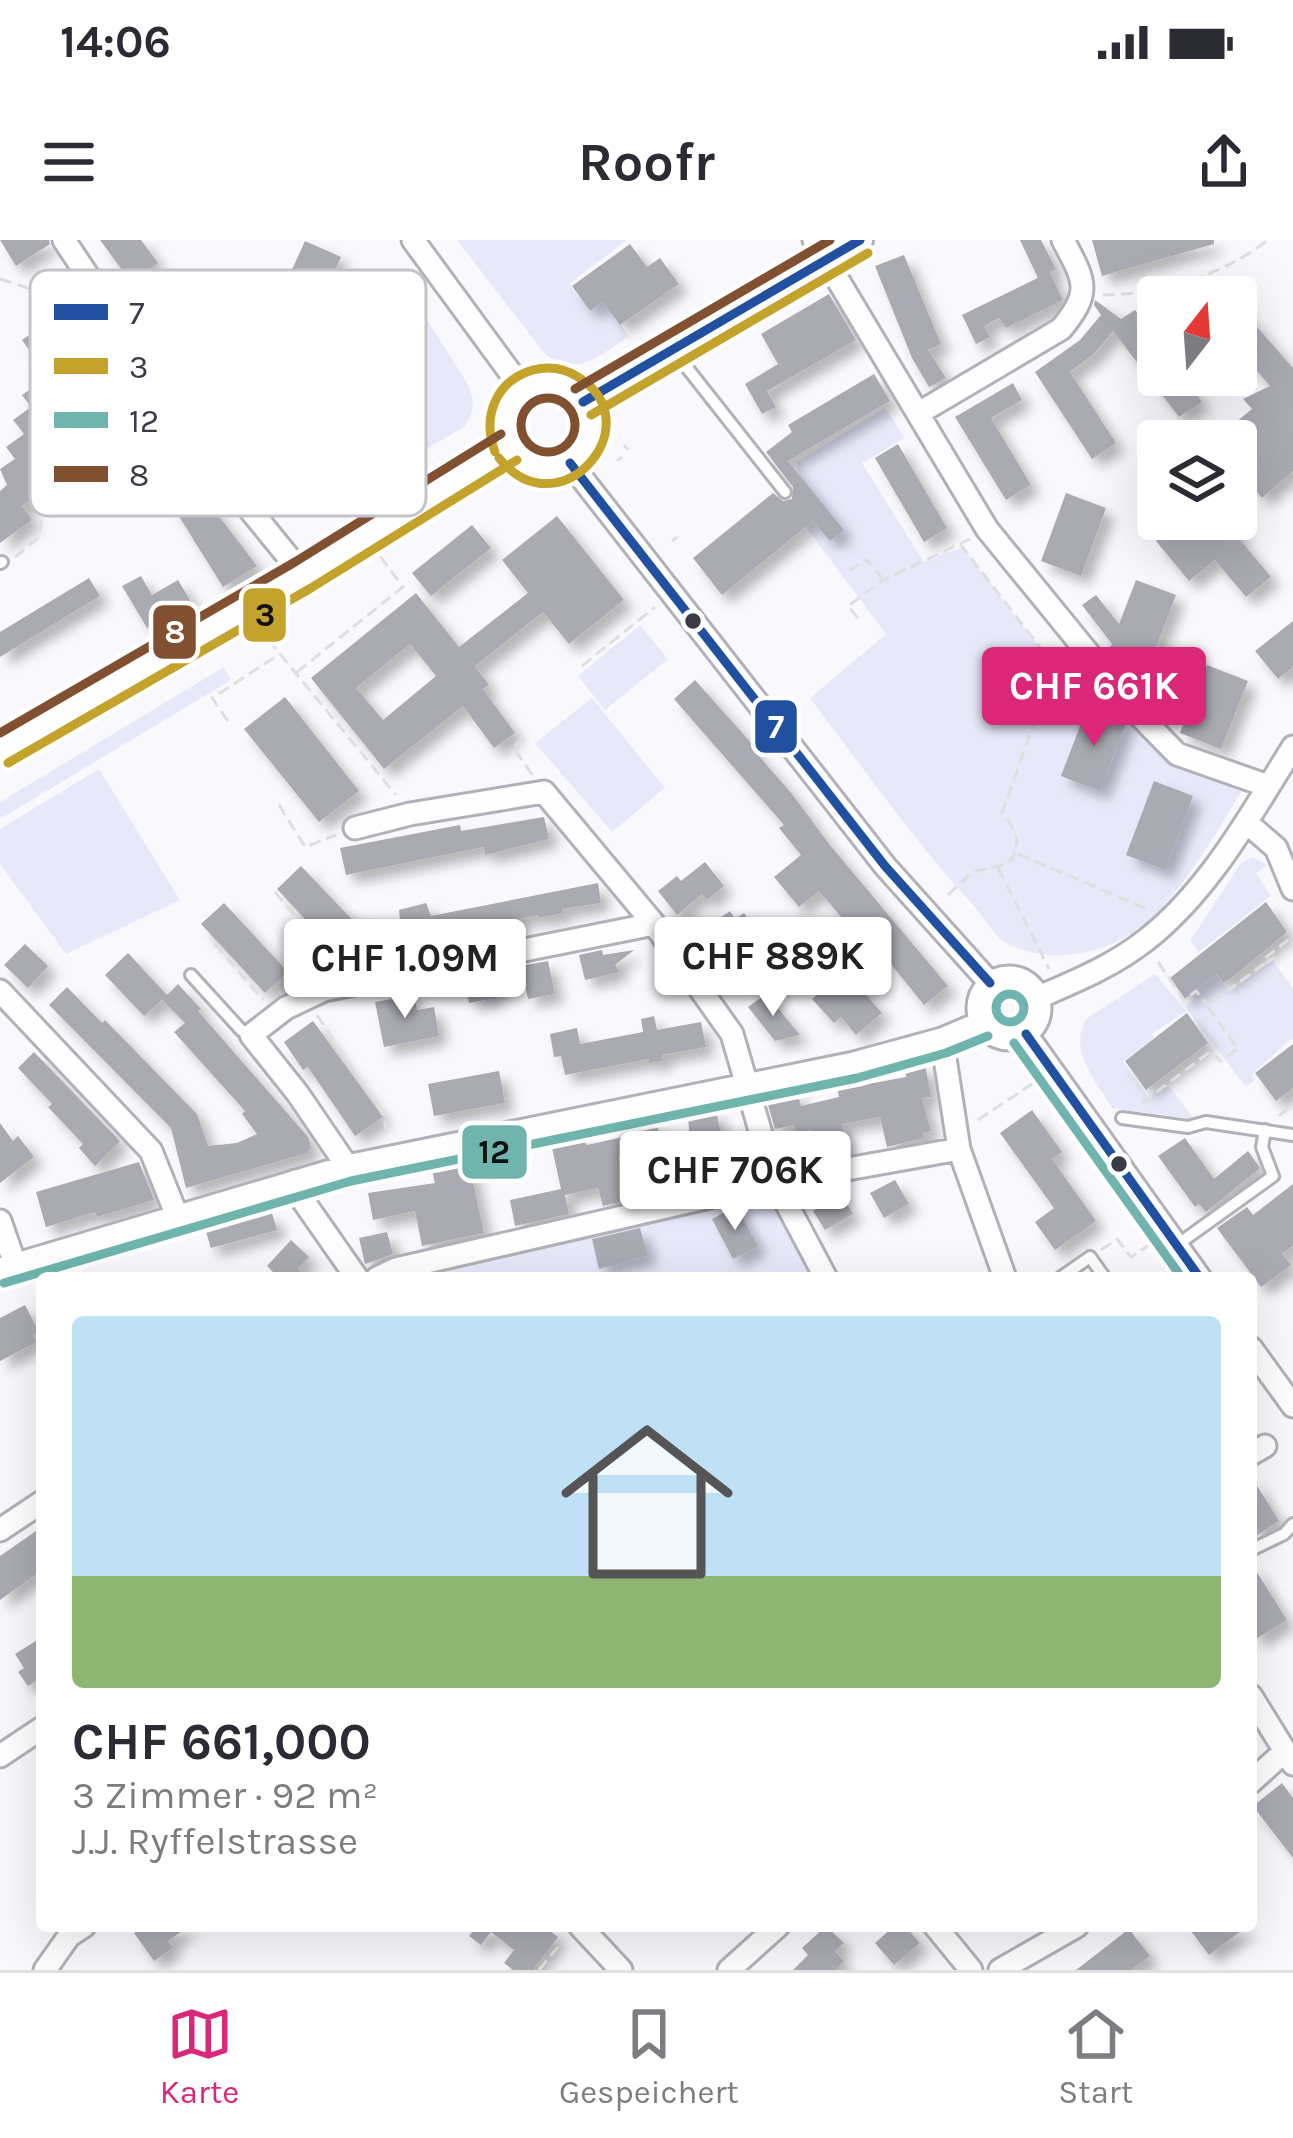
<!DOCTYPE html>
<html lang="de">
<meta charset="utf-8">
<style>
body{margin:0;font-family:Karla,sans-serif;background:#f2f2f3;color:#2b2b33;height:100vh;display:flex;flex-direction:column;font-size:45px;white-space:nowrap}
*{box-sizing:border-box;margin:0}
p{font-size:39px;color:#7c7c81}
.icon{flex:none;width:66px;height:66px;fill:none;stroke:currentColor;stroke-width:2;stroke-linecap:round;stroke-linejoin:round}
.map{position:relative;flex:1;overflow:hidden}
.sheet{position:absolute;left:36px;top:1032px;width:1221px;height:660px;display:flex;flex-direction:column;background:#fff;border-radius:12px;box-shadow:0 12px 48px #0002}
.sheet>*{flex:none}
.needle{width:78px;rotate:17deg}
.tools{position:absolute;left:1137px;top:36px;display:grid;gap:24px}
.tools a{display:grid;place-items:center;width:120px;height:120px;border-radius:12px;background:#fff;box-shadow:0 12px 48px #0002;font-size:60px}
.price{position:absolute;translate:-50% -102px;padding:0 27px;border-radius:12px;background:#fff;color:#222;font-size:39px;line-height:78px;filter:drop-shadow(0 3px 6px #0008)}
.price::after{content:'';position:absolute;left:50%;top:72px;width:36px;height:27px;margin-left:-18px;background:inherit;clip-path:polygon(0 0,100% 0,50% 100%)}
.price.selected{background:#db2777;color:#fff}
ul{padding:0;list-style:none}
li{display:grid;align-content:center;gap:24px;height:636px;padding:0 36px}
li span{display:grid;place-items:center;height:372px;border-radius:12px;color:#555}
li>.icon{margin-inline-start:auto}
span .icon{width:216px;height:216px;fill:#fffc;stroke-width:1}
li b{font-size:51px}
.status{display:flex;justify-content:space-between;align-items:center;height:84px;padding:0 60px;background:#fff;direction:ltr}
.status svg{height:33px;fill:currentColor}
header{display:flex;justify-content:space-between;align-items:center;height:156px;padding:0 36px;background:#fff;font-size:54px;font-weight:700}
.tab-bar{display:flex;justify-content:space-around;align-items:center;height:168px;border-top:3px solid #e1e1e2;background:#fff;font-size:33px;color:#7c7c81}
.tab-bar a{display:grid;justify-items:center;gap:6px}
.tab-bar .selected{color:#db2777}
.map>svg:first-child{display:block}
</style>
<div class="status"><b>14:06</b><svg viewBox="0 0 49 12"><path d="M0 12V9h3v3zM5 12V6h3v6zM10 12V3h3v9zM15 12V0h3v12zM26 1h20v11H26zM47 4h2v5h-2z"/></svg></div>
<header><svg class="icon" aria-label="menu" viewBox="0 0 24 24"><path d="M4 6h16M4 12h16M4 18h16"/></svg>Roofr<svg class="icon" aria-label="share" viewBox="0 0 24 24"><path d="M12 15V3M7 8l5-5 5 5M5 13v7h14v-7"/></svg></header>
<div class="map">
<svg width="1293" height="1730" viewBox="0 0 1293 1730">
<defs>
<filter id="shadow"><feDropShadow dx="9" dy="9" stdDeviation="6" flood-color="#0004"/></filter>
</defs>
<rect width="100%" height="100%" fill="#f9f9fd"/>
<path fill="#e7e8f9" d="M457,0H627L569,44L590,71L605,61L629,97C598,115 579,138 545,114Z
M401,39L466,141C475,160 476,169 464,187L378,237L327,77Z
M885,168L905,198L862,223L924,322L962,307L1044,413L1080,418L1171,518L1244,547C1216,593 1188,644 1148,681C1111,714 1048,728 1003,701C992,693 983,676 974,666C914,601 863,528 810,458L886,394L808,290L797,222Z
M640,385L668,419L605,470L578,436Z
M224,427L231,440L0,579V562Z
M592,458L665,548L612,592L535,503Z
M99,529L180,660L66,714L0,624V589Z
M1253,617L1268,625L1256,633L1271,656L1199,712L1190,701L1241,623Z
M1202,716L1230,752L1272,720L1293,748V797L1252,834L1255,840L1246,847L1185,767L1194,759L1175,735Z
M1155,734L1186,771L1152,794L1154,798L1123,821L1148,857L1169,846L1194,879L1112,868C1096,841 1068,811 1086,779Z
M772,947L815,1038H403L565,1001Z"/>
<path fill="#a9aab2" fill-rule="evenodd" filter="url(#shadow)" d="M0,0H49L50,4L16,26Z
M100,0H141L158,23L131,42Z
M1020,0H1041L1056,29L1038,38Z
M1092,0H1214V4L1102,36Z
M305,1L341,17L309,85L274,69Z
M630,4L647,27L660,18L679,44L620,85L603,62L590,71L572,46Z
M904,15L941,104L928,110L946,138L929,147L912,118L875,26Z
M1050,32L1063,60L1006,88L999,78L984,86L990,97L976,104L962,75Z
M829,54L856,100L767,151L776,167L762,174L745,144L778,124L761,94Z
M1095,60L1121,79L1135,70L1158,101V135H1182L1202,162L1179,177L1113,91L1094,114L1070,132L1116,203L1092,219L1035,132L1080,100L1101,75L1094,65Z
M1236,63L1293,128V231L1262,258L1236,227V201H1213L1252,169L1243,159L1270,146L1236,107Z
M48,82L75,127L60,137L70,152L53,164L63,178L46,190L56,204L38,216L48,230L31,242L39,254L22,266L32,280L0,303V251L7,245L0,229L15,219L6,207L24,194L13,180L31,167L22,155L39,143L30,131L39,124L22,100Z
M874,134L890,161L788,221L844,290L830,301L813,281L722,355L693,318L773,253L783,261L792,259L793,247L766,212L792,192L788,185Z
M1013,143L1022,160L991,178L1031,245L1006,260L955,177Z
M898,204L947,288L924,302L875,218Z
M196,246L257,326L223,347L170,262Z
M1066,253L1106,268L1081,336L1041,321Z
M557,276L624,360L569,404L543,372L475,426L489,445L483,449L515,493L494,508L463,466L384,529L311,438L416,353L459,407L528,353L502,320ZM410,404L436,436L383,480L356,448Z
M1183,279H1233L1242,290L1236,295L1271,337L1246,357L1215,320L1189,341L1156,301Z
M472,285L491,308L431,356L412,333Z
M141,336L152,355L178,340L191,362L147,388L122,346Z
M89,338L100,356L0,417V392Z
M1136,340L1176,355L1150,423L1110,407L1112,404L1082,365L1096,355L1119,384Z
M1293,381V427L1278,439L1255,411Z
M1207,425L1248,441L1221,509L1180,493Z
M695,440L753,505L751,507L792,554L829,604L948,746L924,765L878,708L872,713L819,651L799,667L774,637L801,615L779,588L784,585L674,459Z
M285,457L359,551L319,582L244,489Z
M1087,468L1126,483L1100,551L1061,536Z
M1154,541L1193,556L1165,630L1126,615Z
M544,577L549,599L485,615L484,607L346,635L340,608L460,585L461,591Z
M705,622L724,646L707,660L702,654L677,675L658,651L677,636L681,641Z
M301,626L366,694L341,718L277,649Z
M598,643L601,663L562,669L563,673L539,678L538,675L433,696L435,705L410,711L400,680L399,670L426,663L431,676Z
M1266,662L1287,692L1234,736L1223,743L1217,734L1185,759L1170,738Z
M224,663L288,732L265,753L201,684Z
M730,671L735,679L744,673L754,688L748,692L754,702L733,717L728,710L719,716L709,701L715,696L708,686Z
M809,686L828,706L800,731L795,726L771,748L757,733Z
M25,704L48,726L28,748L4,725Z
M602,710L603,715L634,710L615,725L620,732L585,740L579,715Z
M128,713L167,755L178,744L201,769L198,771L308,897L311,907L307,913L186,948L171,888L49,765L67,747L102,783L105,780L197,874L208,906L237,903L257,894L242,874L245,871L174,792L185,783L162,760L165,757L144,776L105,735Z
M548,721L555,754L528,759L521,726Z
M845,731L882,773L856,795L841,777L834,783L812,759Z
M492,732L497,758L469,763L464,738Z
M766,754L800,795L775,801L748,767Z
M414,755L417,770L434,767L439,796L384,807L375,762Z
M1187,773L1208,803L1146,850L1125,821Z
M654,776L657,790L701,782L706,807L662,815L663,821L649,823V819L565,835L561,816L554,817L550,794L577,788L580,804L643,792L641,779Z
M313,781L383,877L355,896L308,827L303,830L284,802Z
M1293,804V848L1276,861L1255,833Z
M34,812L120,901L95,926L79,908L83,904L48,867L52,864L18,828Z
M925,824L931,857L922,858L931,891L923,893L924,898L887,907L880,877L842,884L848,911L819,919L811,890L796,893L794,885L775,889L766,858L797,851L801,866L839,857L836,842L863,837L864,842L874,843L906,837L905,828Z
M499,831L505,863L434,876L428,844Z
M716,870L722,899L690,904L688,876Z
M1032,870L1062,912L1052,919L1096,981L1055,1010L1035,982L1054,968L1000,893Z
M0,883L13,901L18,896L34,917L0,943Z
M657,883L662,907L618,916L629,960L603,966L598,948L565,955L569,974L515,986L510,960L561,949L551,903L580,897L587,905L623,897L621,889Z
M1185,898L1214,939L1248,911L1260,928L1206,972L1199,964L1195,967L1158,916Z
M139,922L154,960L97,977L95,972L46,987L36,952Z
M469,923L484,993L422,1006L415,971L373,980L368,953L435,943L432,931Z
M895,940L909,964L884,978L870,953Z
M1293,944V1005L1282,1014L1291,1025L1261,1047L1217,988L1247,967L1253,975Z
M841,954L853,974L825,990L813,971Z
M736,966L758,1006L733,1019L712,979Z
M272,973L277,990L211,1008L206,992Z
M640,988L648,1016L599,1029L592,999Z
M387,992L393,1014L365,1024L359,998Z
M291,1000L309,1017L298,1028L303,1038H279L267,1026Z
M25,1065L39,1092L33,1095L37,1102L0,1121V1078Z
M1251,1236L1279,1281L1251,1299Z
M36,1291L42,1301V1330L0,1360V1316Z
M1251,1323L1287,1380L1256,1399L1251,1391Z
M42,1397V1437L28,1446L18,1432L24,1428L15,1414Z
M1282,1543L1293,1558V1618L1253,1566Z
M143,1686H189L168,1701L173,1708L154,1721L134,1693Z
M477,1686H527L535,1692L543,1686L558,1697L533,1730H513L504,1723L514,1710L491,1692L481,1705L469,1696Z
M826,1686L844,1703L835,1711L844,1721L835,1730H793L808,1715L802,1708Z
M894,1686H905L920,1703L894,1725L875,1703Z
M1187,1686H1248L1209,1715Z
M1129,1689L1150,1716L1131,1730H1076Z"/>
<g fill="none" stroke-linecap="round" stroke-linejoin="round">
<defs>
<path id="service" d="M673,110L785,252
M104,254L187,186
M0,323L2,322
M191,735L241,790L251,795
M1122,878L1188,887L1206,882L1293,895
M1177,1005L1273,936L1262,907L1265,890
M1060,1038L1090,1017L1105,1038
M1251,1310L1284,1294L1293,1284"/>
<path id="minor" d="M64,0L212,223L303,335
M413,0L523,150
M814,0L987,289L1137,473L1177,514L1268,546
M919,173L1061,89C1093,51 1084,40 1063,0
M570,223L885,626L990,743
M1246,582L1276,608L1293,649
M355,588L410,574L544,552L654,684L732,794L775,942L826,1038
M978 768a31 31 0 1 1 62 0a31 31 0 1 1-62 0Z
M0,751L151,911L177,976
M1039,757C1076,741 1113,726 1146,700C1209,651 1251,574 1293,507
M1026,794L1200,1038
M942,799L959,909L1005,1038
M347,926L298,854L251,795L286,768L324,750L654,684
M295,941L297,952L357,1038
M0,981L15,1024
M0,1029L347,926L854,823L942,799L982,782
M377,1038L396,1029L775,942L959,909
M1251,1108L1293,1166
M1251,1214L1265,1206
M0,1290L42,1262
M1251,1456L1293,1524
M0,1516L42,1488
M1251,1542L1284,1512
M580,1686L621,1730
M935,1686L971,1730
M45,1730L69,1696L84,1686
M729,1730L778,1686
M1000,1730L1077,1686"/>
<path id="tertiary" d="M504 186a43 43 0 1 1 86 0a43 43 0 1 1-86 0Z
M583,162L860,0
M0,510L303,335L509,207"/>
</defs>
<use href="#service" stroke="#b1b1b8" stroke-width="16"/>
<use href="#minor" stroke="#b1b1b8" stroke-width="27"/>
<use href="#tertiary" stroke="#b1b1b8" stroke-width="30"/>
<path stroke="#dfdfe1" stroke-width="3" stroke-dasharray="12 6" stroke-linecap="butt" d="M0,39L34,50L60,35
M36,53L70,98
M1103,55C1161,54 1222,36 1268,0
M624,205L628,210
M88,207L76,188L102,172L109,151L71,100L96,82
M617,221L622,217
M672,301L677,297
M960,304L1053,424
M15,317L38,298C48,257 33,248 75,221C86,214 90,210 102,210L119,224
M849,331L866,319L882,338
M858,378L848,366L883,340L970,299
M257,386L396,555
M582,426L655,367
M297,432L403,347L380,316
M228,481L212,458L280,414
M524,498L513,507L533,536
M279,565L305,607L336,595
M1018,614L1147,669
M998,628L1049,729
M275,652L338,727
M948,655L972,632L1008,624C1023,604 1017,592 1002,573L1054,426L1065,417
M215,704L263,760
M1158,722L1184,760L1196,751L1206,764
M1266,723L1273,718L1277,725
M317,775L384,876L387,895
M1142,863L1211,811L1220,821L1238,809L1207,766L1264,724V719L1293,696
M1279,876L1293,864
M978,880L1035,842
M1101,1010L1117,999L1131,1017L1152,1003
M539,1730L563,1701"/>
<use href="#service" stroke="#fefeff" stroke-width="10"/>
<use href="#minor" stroke="#fefeff" stroke-width="21"/>
<use href="#tertiary" stroke="#fefeff" stroke-width="24"/>
<defs>
<path id="bus-1" d="M583,162L860,0
M570,223L885,626L990,743
M1026,794L1200,1038"/>
<path id="bus-2" d="M591,175L868,13
M495,212C482,177 495,141 533,130C549,126 564,128 578,137C654,184 559,293 499,218
M8,523L311,348L517,220"/>
<path id="bus-3" d="M996 768a14 14 0 1 1 28 0a14 14 0 1 1-28 0Z
M1014,803L1182,1038
M4,1043L351,941L857,838L946,813L988,796"/>
<path id="bus-4" d="M575,149L830,0
M521 185a27 27 0 1 1 54 0a27 27 0 1 1-54 0Z
M0,493L295,322L501,194"/>
</defs>
<use href="#bus-1" stroke="#fff" stroke-width="18"/>
<use href="#bus-2" stroke="#fff" stroke-width="18"/>
<use href="#bus-3" stroke="#fff" stroke-width="18"/>
<use href="#bus-4" stroke="#fff" stroke-width="18"/>
<use href="#bus-1" stroke="#20509f" stroke-width="9"/>
<use href="#bus-2" stroke="#c4a32c" stroke-width="9"/>
<use href="#bus-3" stroke="#6fb5ad" stroke-width="9"/>
<use href="#bus-4" stroke="#805030" stroke-width="9"/>
</g>
<g fill="#3a3b47" stroke="#fff" stroke-width="4.5">
<circle cx="693" cy="381" r="10"/>
<circle cx="1119" cy="924" r="10"/>
</g>
<rect x="30" y="30" width="396" height="246" rx="18" fill="#fff" stroke="#c4c4c8" stroke-width="3"/>
<rect x="54" y="64" width="54" height="16" fill="#20509f"/>
<rect x="54" y="118" width="54" height="16" fill="#c4a32c"/>
<rect x="54" y="172" width="54" height="16" fill="#6fb5ad"/>
<rect x="54" y="226" width="54" height="16" fill="#805030"/>
<g font-size="33" fill="#3a3b47">
<text x="129" y="84">7</text>
<text x="129" y="138">3</text>
<text x="129" y="192">12</text>
<text x="129" y="246">8</text>
</g>
<g stroke="#fff" stroke-width="4.5">
<rect x="241" y="346" width="47" height="58" rx="12" fill="#c4a32c"/>
<rect x="151" y="363" width="47" height="58" rx="12" fill="#805030"/>
<rect x="753" y="458" width="46" height="57" rx="12" fill="#20509f"/>
<rect x="460" y="883" width="69" height="58" rx="12" fill="#6fb5ad"/>
</g>
<g font-size="33" text-anchor="middle" font-weight="bold" fill="#fff">
<text x="175" y="403">8</text>
<text x="776" y="498">7</text>
</g>
<g font-size="33" text-anchor="middle" font-weight="bold" fill="#111">
<text x="265" y="386">3</text>
<text x="494" y="923">12</text>
</g>
</svg>
<div class="tools">
<a><svg class="needle" viewBox="-14 -14 28 28"><path d="M0-13l5 13h-10z" fill="#e53935"/><path d="M0 13l5-13h-10z" fill="#7c7c81"/></svg></a>
<a><svg class="icon" aria-label="layers" viewBox="0 0 24 24"><path d="M12 4l9 5-9 5-9-5zM3 14l9 5 9-5"/></svg></a>
</div>
<b class="price selected" style="left:1094px;top:509px">CHF 661K</b>
<b class="price" style="left:773px;top:779px">CHF 889K</b>
<b class="price" style="left:405px;top:781px">CHF 1.09M</b>
<b class="price" style="left:735px;top:993px">CHF 706K</b>
<section class="sheet">
<ul>
<li><span style="background:linear-gradient(#bfe0f5 70%,#8fb573 0)"><svg class="icon" aria-label="home" viewBox="0 0 24 24"><path d="M3 11l9-7 9 7M6 9v11h12V9"/></svg></span><div><b>CHF 661,000</b><p>3 Zimmer · 92 m²</p><p>J.J. Ryffelstrasse</p></div></li>
</ul>
</section>
</div>
<nav class="tab-bar">
<a class="selected"><svg class="icon" aria-label="map" viewBox="0 0 24 24"><path d="M3 6l6-2 6 2 6-2v14l-6 2-6-2-6 2zM9 4v14M15 6v14"/></svg>Karte</a>
<a><svg class="icon" aria-label="saved" viewBox="0 0 24 24"><path d="M7 4h10v16l-5-4-5 4z"/></svg>Gespeichert</a>
<a><svg class="icon" aria-label="home" viewBox="0 0 24 24"><path d="M3 11l9-7 9 7M6 9v11h12V9"/></svg>Start</a>
</nav>
